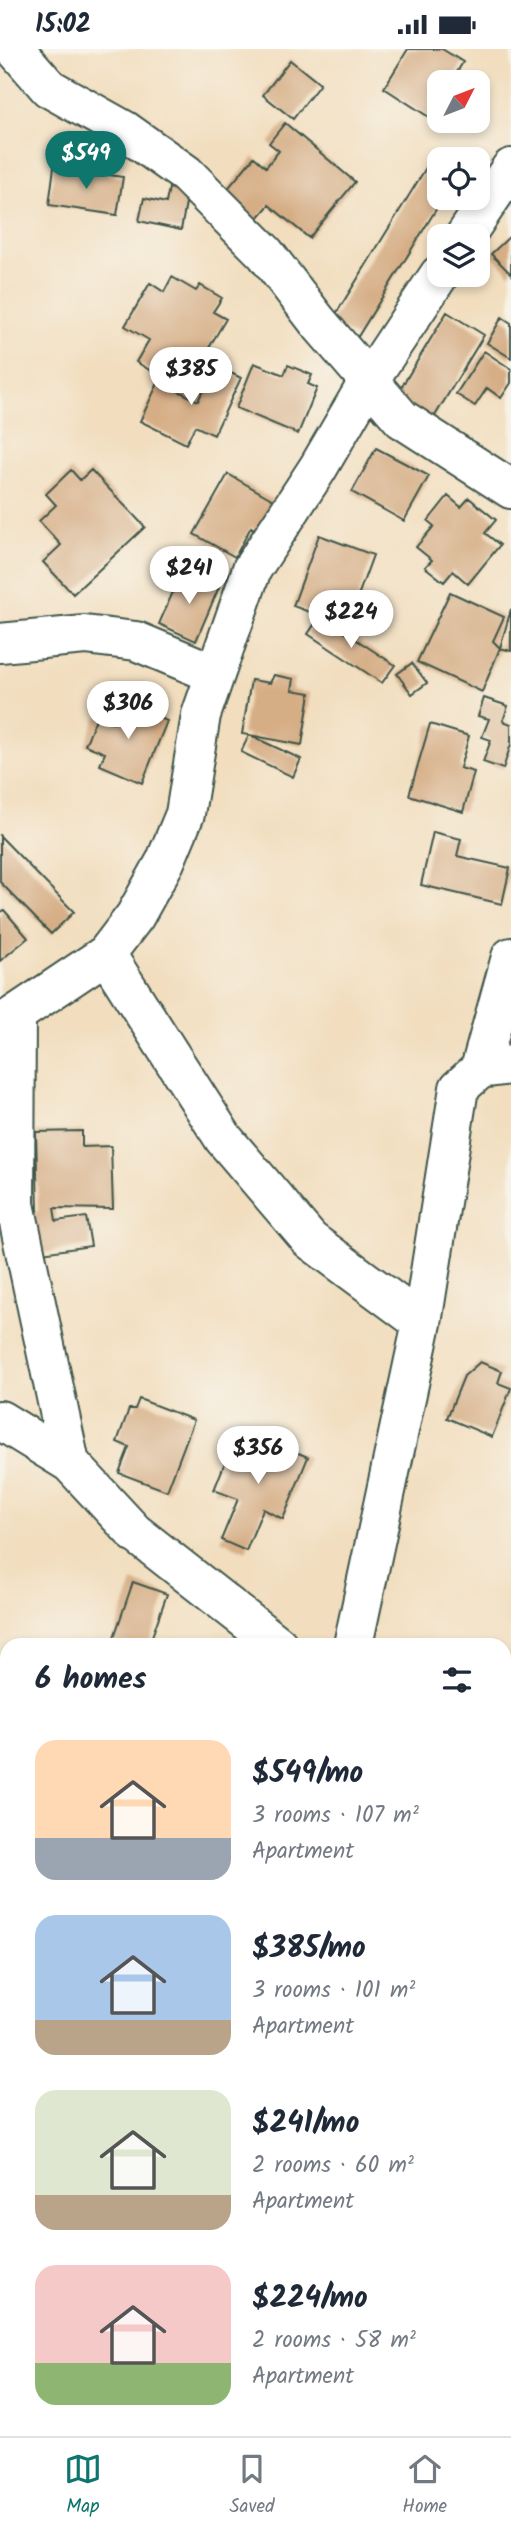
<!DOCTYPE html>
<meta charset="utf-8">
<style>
body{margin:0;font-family:Kalam,sans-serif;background:#f2f2f3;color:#1f2937;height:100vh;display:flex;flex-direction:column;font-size:26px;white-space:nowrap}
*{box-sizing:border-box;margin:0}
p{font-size:23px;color:#747a83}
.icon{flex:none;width:38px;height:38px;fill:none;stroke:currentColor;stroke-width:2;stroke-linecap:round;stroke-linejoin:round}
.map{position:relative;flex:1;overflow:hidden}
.drawer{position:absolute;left:0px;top:1589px;width:511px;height:798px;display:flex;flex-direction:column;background:#fff;border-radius:21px 21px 0 0;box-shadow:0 4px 10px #0003}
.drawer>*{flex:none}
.needle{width:46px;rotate:48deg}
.tools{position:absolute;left:427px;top:21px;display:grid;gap:14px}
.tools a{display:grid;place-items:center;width:63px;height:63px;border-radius:14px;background:#fff;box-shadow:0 4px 10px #0003;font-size:35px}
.price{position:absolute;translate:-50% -60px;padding:0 16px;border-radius:24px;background:#fff;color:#222;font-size:23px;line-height:46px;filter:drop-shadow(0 2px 4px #0008)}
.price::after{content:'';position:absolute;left:50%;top:42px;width:21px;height:16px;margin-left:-10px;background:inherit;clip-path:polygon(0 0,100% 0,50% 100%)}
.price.active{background:#0f766e;color:#fff}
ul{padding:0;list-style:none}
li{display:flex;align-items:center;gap:21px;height:175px;padding:0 35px}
li span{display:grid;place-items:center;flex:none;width:196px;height:140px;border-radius:21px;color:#555}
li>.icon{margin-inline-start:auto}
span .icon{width:84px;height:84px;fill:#fffc;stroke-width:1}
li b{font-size:30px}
h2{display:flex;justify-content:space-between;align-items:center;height:84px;padding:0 35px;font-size:30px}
.status{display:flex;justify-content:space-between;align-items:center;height:49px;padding:0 35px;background:#fff;direction:ltr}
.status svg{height:19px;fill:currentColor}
.tab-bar{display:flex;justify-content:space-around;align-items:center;height:98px;border-top:2px solid #e0e1e3;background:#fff;font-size:19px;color:#747a83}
.tab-bar a{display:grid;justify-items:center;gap:4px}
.tab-bar .active{color:#0f766e}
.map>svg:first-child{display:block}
</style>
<div class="status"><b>15:02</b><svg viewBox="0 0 49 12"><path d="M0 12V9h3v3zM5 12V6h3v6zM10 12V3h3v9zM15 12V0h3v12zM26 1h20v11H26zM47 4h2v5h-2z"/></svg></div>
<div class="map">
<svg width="511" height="2387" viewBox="0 0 511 2387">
<rect width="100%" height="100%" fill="#f7f3e8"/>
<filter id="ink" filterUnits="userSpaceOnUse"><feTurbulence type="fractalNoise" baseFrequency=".0143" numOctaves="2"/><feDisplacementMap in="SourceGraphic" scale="14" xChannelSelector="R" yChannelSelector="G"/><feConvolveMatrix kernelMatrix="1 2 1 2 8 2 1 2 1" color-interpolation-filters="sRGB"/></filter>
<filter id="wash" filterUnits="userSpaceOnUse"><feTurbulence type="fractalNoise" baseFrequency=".00686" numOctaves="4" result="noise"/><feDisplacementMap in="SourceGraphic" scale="28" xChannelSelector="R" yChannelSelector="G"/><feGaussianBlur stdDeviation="1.57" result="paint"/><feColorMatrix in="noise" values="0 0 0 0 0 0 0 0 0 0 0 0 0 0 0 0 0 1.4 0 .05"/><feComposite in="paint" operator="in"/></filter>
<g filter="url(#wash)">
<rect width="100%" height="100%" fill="#f2debf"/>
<g id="blocks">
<path fill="#d6ae86" d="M408,0H442L463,13L451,33H439V52L429,68L384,39Z
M290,11L320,35L293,70L263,46Z
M285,74L355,133L309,189L269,156L257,170L225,143L254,108L266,118L279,102L269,94Z
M432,109L439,113V149H443L357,289L331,273Z
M54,118L123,128L117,166L49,156Z
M169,139L188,143L181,181L139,172L144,149L166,154Z
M511,186V225L491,205Z
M172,228L196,242L200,236L222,249L213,263L226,270L201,312L209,316L196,337L181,328L177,337L136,313L149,291L125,277L150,234L164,243Z
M447,263L484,286L430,375L393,352Z
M502,268L511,274V309L487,294Z
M484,302L511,320V334L501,349L487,339L475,357L456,345Z
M254,314L284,326L288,316L312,326L308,335L317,339L298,385L236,359Z
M215,316L241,329L214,386L195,377L186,395L140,372L159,332L198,352Z
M376,399L429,427L404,472L352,443Z
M71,421L80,431L91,421L145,478L73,545L43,513L61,496L39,472L56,456L46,445Z
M228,425L277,453L259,483L251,478L235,508L194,485Z
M448,447L461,458L469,449L496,471L485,484L500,496L468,535L453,522L444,533L425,518L432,511L416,498L434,477L428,472Z
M319,486L373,506L347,577L293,557Z
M182,522L219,538L196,592L159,575Z
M450,543L504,568L493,592L500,599L511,560V602L500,599L482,643L417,613Z
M320,567L395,616L382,634L308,585Z
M412,614L427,634L412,645L397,625Z
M274,626L294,630L292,641L310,644L302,696L249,686L301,710L293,728L241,703L249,686L242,685L251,631L270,634Z
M484,649L508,657L503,672L511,675V695L503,720L483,713L491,691L482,688L489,670L478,667Z
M122,653L167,672L142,734L100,716L105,704L85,696L97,667L114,674Z
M430,675L469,687L460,719L474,723L463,763L409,746Z
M433,783L461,790L457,807L510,819L502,855L421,836Z
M0,787L74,863L51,885L0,833Z
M4,861L28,889L0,912V864Z
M82,1082V1098L111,1097L113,1160L54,1159L56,1172L86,1168L91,1197L35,1205L27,1164L38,1162L36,1083Z
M480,1313L502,1322L498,1334L511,1339L492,1388L447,1369L464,1327Z
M139,1350L194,1371L167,1442L119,1424L129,1398L117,1393L129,1360H135Z
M265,1390L308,1408L283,1470L263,1460L246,1502L221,1491L238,1450L214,1441L234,1391L260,1402Z
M133,1533L167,1545L149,1596L112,1594Z
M0,2081H7L4,2117H0Z
M2,2212L7,2213V2256L0,2254Z"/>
</g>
</g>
<g filter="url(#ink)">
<use href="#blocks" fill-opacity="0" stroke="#3f5549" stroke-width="2"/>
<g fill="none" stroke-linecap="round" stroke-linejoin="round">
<defs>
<path id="street" d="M15,0L49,39L124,81L186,125L265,204L318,273L402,370L511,440
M465,187L511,119
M0,594L85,586L136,592L215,625
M106,905L224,1090L310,1191L422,1274
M16,966L15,1155L70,1414
M0,976L106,905L135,867L165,813L185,765L201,666L252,520L318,419L368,333L439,226
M480,1020L511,908
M0,1371L70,1414L134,1483L278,1596
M353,1596L422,1274L459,1039L480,1020L511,1016
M0,1849L7,1856
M0,2127L7,2126
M504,2246L511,2239"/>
</defs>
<use href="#street" stroke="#3f5549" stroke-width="42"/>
<use href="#street" stroke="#fff" stroke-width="38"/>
</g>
</g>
</svg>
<div class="tools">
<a><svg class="needle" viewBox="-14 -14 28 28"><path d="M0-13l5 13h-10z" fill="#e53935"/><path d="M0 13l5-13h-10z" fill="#747a83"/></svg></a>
<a><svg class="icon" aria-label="locate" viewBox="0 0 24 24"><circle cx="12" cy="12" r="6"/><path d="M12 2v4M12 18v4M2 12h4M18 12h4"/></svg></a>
<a><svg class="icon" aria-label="layers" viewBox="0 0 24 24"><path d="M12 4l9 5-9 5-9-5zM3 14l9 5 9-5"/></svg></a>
</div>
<b class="price active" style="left:86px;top:142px">$549</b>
<b class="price" style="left:191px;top:358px">$385</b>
<b class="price" style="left:189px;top:557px">$241</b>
<b class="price" style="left:351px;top:601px">$224</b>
<b class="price" style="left:128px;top:692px">$306</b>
<b class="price" style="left:258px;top:1437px">$356</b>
<section class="drawer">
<h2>6 homes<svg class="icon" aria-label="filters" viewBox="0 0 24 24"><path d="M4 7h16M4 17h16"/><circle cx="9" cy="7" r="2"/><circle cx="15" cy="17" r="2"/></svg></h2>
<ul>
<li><span style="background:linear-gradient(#ffd9b3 70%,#9aa5b1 0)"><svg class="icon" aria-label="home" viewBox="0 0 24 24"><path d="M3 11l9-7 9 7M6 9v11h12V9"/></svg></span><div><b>$549/mo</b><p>3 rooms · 107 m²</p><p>Apartment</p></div></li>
<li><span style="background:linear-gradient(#a9c7e8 75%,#b9a48a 0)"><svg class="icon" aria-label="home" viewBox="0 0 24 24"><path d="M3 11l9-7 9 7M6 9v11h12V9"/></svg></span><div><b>$385/mo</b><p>3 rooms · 101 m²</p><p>Apartment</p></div></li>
<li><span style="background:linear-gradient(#dfe7d0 75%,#b9a48a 0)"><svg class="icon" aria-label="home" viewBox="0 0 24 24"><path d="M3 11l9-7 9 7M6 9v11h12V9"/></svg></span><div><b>$241/mo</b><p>2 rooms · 60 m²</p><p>Apartment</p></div></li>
<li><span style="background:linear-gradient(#f6c9c9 70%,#8fb573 0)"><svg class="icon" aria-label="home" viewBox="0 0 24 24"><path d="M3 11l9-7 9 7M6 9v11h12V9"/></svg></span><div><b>$224/mo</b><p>2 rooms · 58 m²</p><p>Apartment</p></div></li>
</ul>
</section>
</div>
<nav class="tab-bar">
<a class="active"><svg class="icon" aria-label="map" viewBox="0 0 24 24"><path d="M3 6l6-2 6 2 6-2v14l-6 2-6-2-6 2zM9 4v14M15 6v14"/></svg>Map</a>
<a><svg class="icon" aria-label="saved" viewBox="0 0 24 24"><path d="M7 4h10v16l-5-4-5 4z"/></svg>Saved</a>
<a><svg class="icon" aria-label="home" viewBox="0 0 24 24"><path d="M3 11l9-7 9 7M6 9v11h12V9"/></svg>Home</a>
</nav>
